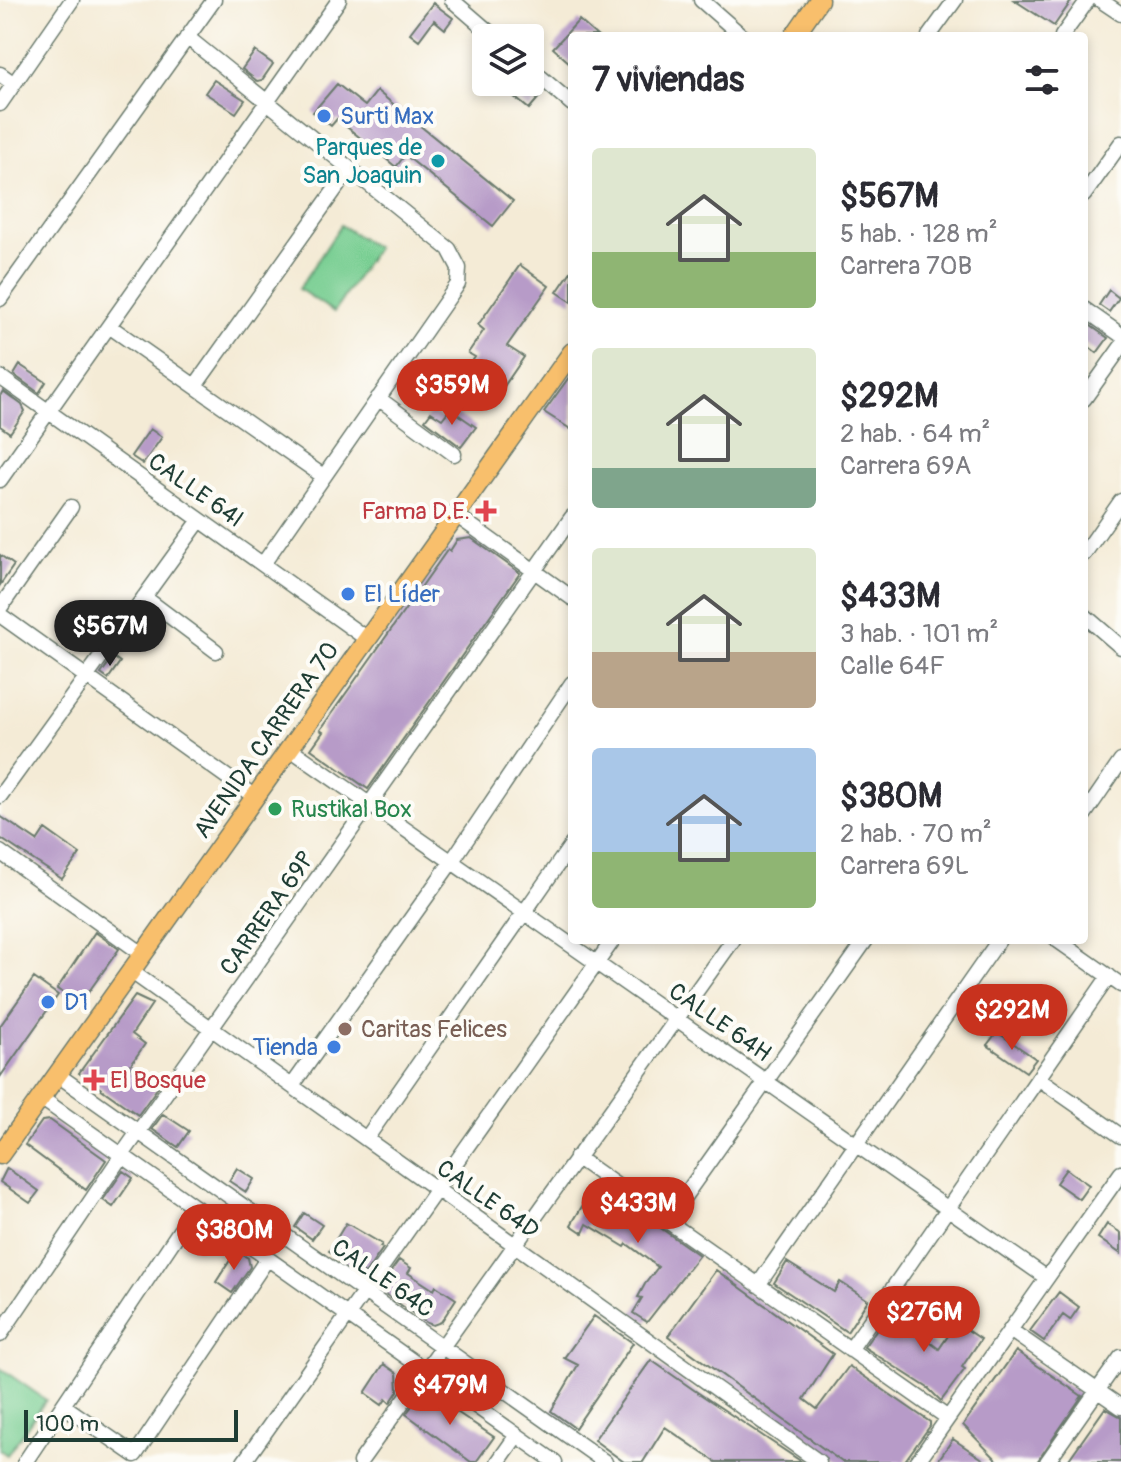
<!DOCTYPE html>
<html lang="es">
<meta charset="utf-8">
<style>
body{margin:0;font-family:Pangolin,sans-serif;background:#f2f2f3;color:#2b2b33;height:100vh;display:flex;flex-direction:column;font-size:30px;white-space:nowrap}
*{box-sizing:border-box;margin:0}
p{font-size:26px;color:#7c7c81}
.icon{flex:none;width:44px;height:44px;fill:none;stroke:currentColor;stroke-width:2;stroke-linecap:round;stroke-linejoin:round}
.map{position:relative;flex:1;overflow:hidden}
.panel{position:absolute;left:568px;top:32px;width:520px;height:912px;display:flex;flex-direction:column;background:#fff;border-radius:8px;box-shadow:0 4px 12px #0003}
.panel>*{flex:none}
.fabs{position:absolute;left:472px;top:24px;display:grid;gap:16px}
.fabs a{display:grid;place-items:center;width:72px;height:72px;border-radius:8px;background:#fff;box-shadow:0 4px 12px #0003;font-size:40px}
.scale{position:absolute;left:24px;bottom:20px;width:214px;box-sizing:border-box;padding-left:8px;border:4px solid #1f3d34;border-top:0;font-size:22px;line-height:28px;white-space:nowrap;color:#1f3d34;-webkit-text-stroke:6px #fdfcf7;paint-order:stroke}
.price{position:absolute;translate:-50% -68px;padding:0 18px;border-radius:28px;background:#c8321e;color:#fff;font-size:26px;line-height:52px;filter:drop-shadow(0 2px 4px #0008)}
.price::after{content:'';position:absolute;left:50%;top:48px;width:24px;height:18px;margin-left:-12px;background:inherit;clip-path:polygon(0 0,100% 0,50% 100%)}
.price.current{background:#222;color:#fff}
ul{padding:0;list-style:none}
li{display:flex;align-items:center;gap:24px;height:200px;padding:0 24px}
li span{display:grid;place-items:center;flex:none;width:224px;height:160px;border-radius:8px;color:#555}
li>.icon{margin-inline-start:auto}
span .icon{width:96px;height:96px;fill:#fffc;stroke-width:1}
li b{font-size:34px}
h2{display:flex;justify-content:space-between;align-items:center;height:96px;padding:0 24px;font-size:34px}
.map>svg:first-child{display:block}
</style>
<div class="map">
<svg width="1121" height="1462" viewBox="0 0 1121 1462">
<rect width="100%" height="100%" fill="#fdfcf7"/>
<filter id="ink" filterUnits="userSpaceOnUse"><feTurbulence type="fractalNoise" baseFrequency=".0125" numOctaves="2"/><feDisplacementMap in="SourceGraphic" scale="16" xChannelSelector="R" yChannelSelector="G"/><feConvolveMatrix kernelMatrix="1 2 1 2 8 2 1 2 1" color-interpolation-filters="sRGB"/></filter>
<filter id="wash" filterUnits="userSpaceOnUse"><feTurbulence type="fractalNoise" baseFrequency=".006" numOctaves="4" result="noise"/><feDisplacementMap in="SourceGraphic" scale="32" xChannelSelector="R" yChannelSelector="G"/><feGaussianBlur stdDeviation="1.8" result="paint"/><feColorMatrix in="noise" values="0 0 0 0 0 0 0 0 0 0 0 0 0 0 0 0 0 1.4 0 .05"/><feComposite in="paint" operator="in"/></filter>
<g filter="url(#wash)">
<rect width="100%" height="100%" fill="#f4ebd6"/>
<path fill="#78ce92" stroke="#4c8663" stroke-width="2" d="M341,225L376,248L334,312L299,289Z
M0,1368L46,1400L7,1455L0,1450Z"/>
<g id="blocks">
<path fill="#b79bc8" d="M1014,0H1072L1054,26Z
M433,3L453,18L445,29L434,20L419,40L410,33Z
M579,20L597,36H572V65L553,48Z
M255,51L273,64L262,80L257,81L242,69Z
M214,80L245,100L236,113L205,93Z
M496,82H526L542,94L529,109Z
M337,84L365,106L377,91L513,201L493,226L405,155L396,167L337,119L331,126L313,112Z
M520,265L549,286L507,346L524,357L500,392L467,369L475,357L468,353L484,330L478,325Z
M572,270V302L557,292Z
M1109,290L1119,298L1109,312L1099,305Z
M1088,324L1108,338L1097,353L1084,343V330Z
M20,365L46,382L39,393L14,375Z
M572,373V430L544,412Z
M3,391L22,405L25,411L10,433L0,426V396Z
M450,409L476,427L461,447L425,420L431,412L442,419Z
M150,429L162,437L143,464L131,456Z
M471,538L520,573L368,789L311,749L323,732L320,730L448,549L450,551L457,540Z
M0,555L14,565L0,585Z
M113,657L120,662L108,679L101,674Z
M0,816L37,841L45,829L80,854L62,879L0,838Z
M95,932L119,949L80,1004L57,989Z
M34,978L58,995L0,1077V1026Z
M1026,992L1064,1020L1054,1033L1016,1005Z
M135,996L152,1004L132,1034L145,1044L129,1067L158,1087L138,1115L79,1073Z
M997,1032L1036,1059L1026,1072L987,1045Z
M163,1114L189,1131L178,1147L152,1129Z
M50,1120L106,1160L86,1190L25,1145L42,1121Z
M7,1168L39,1191L30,1203L0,1182Z
M237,1168L254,1179L246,1192L229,1181Z
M1066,1169L1089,1185L1079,1199L1056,1183Z
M123,1171L133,1178L113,1207L103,1200Z
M596,1183L699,1255L647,1322L633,1313L642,1298L638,1297L645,1284L658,1267L627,1244L625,1247L587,1224L583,1233L571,1225Z
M304,1213L322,1225L312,1239L295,1227Z
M346,1223L382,1244L380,1247L383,1248L365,1274L329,1251Z
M197,1224L210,1233L198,1250L185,1241Z
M1107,1224L1121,1233V1254L1098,1238Z
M236,1251L248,1258L250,1267L232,1293L216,1282Z
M399,1260L411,1268L408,1273L434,1290L436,1286L456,1299L441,1322L433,1325L427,1323L378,1289Z
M787,1262L834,1292L840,1282L868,1300L847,1332L774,1283Z
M716,1270L833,1354L804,1399L817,1409L849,1366L930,1422V1426L904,1462H842L668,1336Z
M1059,1292L1079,1307L1070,1320L1063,1315L1044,1341L1030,1331Z
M889,1312L939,1349L957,1323L981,1339L962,1367L965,1369L941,1401L928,1388L864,1347Z
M594,1316L633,1343L575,1428L551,1411L578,1365L564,1358Z
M1016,1351L1082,1396L1037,1462H999L963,1425Z
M651,1360L694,1390L802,1462H716L665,1427L643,1462H624L594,1440Z
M384,1364L397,1373L398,1391L390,1403L386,1399L382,1405L365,1393Z
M424,1390L494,1437L476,1462H471L406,1414Z
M1105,1408L1121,1417V1462H1067Z
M953,1439L987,1462H937Z"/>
</g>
</g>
<g filter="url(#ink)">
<use href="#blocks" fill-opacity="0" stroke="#6a7a6d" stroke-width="2"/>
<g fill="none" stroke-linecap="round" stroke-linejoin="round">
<defs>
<path id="minor" d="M452,0L496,38
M701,0L742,36
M1100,0L1121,14
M929,36L955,0
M1062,36L1088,0
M187,37L449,249L459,268L458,284L263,564
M530,68L572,104
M0,74L14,84
M0,104L72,0
M1084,195L1121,143
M0,299L214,0
M1084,309L1121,335
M109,326L323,476
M0,377L367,639
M195,386L349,170
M378,398L454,454
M1084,399L1121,347
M0,480L339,0
M456,515L572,598
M1084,554L1121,501
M144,597L216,651
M0,608L71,507
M0,615L255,797
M1084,615L1121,647
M289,748L1047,1278
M0,796L200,520
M1084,815L1121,761
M0,852L144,955
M1057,940L1121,985
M132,972L819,1462
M58,1075L605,1462
M1038,1078L1121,1136
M292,1086L452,861L572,683
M41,1098L555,1462
M366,1139L572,844
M576,1157L948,1418
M667,1221L866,940
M758,1285L999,940
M1010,1330L1121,1407
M0,1335L122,1155L572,517
M850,1350L1109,976
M64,1406L135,1455L267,1259
M25,1462L195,1208
M244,1462L613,940
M360,1462L733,940
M498,1462L517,1435
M917,1462L1121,1173
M1047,1462L1121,1357"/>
<path id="major" d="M794,36L819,0
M0,1155L572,352"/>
</defs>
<use href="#minor" stroke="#6a7a6d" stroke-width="17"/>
<use href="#major" stroke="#6a7a6d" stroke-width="21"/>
<use href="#minor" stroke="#fff" stroke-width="14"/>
<use href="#major" stroke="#f8bf6c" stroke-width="18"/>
</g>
</g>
<g fill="#3f7fe0" stroke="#fdfcf7" stroke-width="3">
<circle cx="324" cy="116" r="8"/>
<circle cx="348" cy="594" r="8"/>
<circle cx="48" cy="1002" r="8"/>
<circle cx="334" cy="1047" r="8"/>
</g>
<circle fill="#0f9aa8" stroke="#fdfcf7" stroke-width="3" cx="438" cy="161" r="8"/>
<g fill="#e0444e" stroke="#fdfcf7" stroke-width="3">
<path d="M482 499h8v8h8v8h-8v8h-8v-8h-8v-8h8z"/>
<path d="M90 1068h8v8h8v8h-8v8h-8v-8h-8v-8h8z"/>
</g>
<circle fill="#2e9e5b" stroke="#fdfcf7" stroke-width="3" cx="275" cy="809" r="8"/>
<circle fill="#8d6e63" stroke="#fdfcf7" stroke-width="3" cx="345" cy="1029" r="8"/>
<g text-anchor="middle" stroke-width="8" stroke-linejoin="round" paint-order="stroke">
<g font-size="24" fill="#366cbe" stroke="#fdfcf7" text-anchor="start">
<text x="340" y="124">Surti Max</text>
<text x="364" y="602">El Líder</text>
<text x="64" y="1010">D1</text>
<text x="318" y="1055" text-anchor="end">Tienda</text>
</g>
<g font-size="24" fill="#0d838f" stroke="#fdfcf7" text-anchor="end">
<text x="422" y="155">Parques de<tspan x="422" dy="28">San Joaquin</tspan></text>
</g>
<g font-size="24" fill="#1f3d34" stroke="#fdfcf7">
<text transform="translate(196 490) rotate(35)" y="8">CALLE 64I</text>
<text transform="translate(266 740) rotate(-55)" y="8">AVENIDA CARRERA 70</text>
<text transform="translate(267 913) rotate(-55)" y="8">CARRERA 69P</text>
<text transform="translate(720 1022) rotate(35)" y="8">CALLE 64H</text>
<text transform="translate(488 1199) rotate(35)" y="8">CALLE 64D</text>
<text transform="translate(383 1278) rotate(35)" y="8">CALLE 64C</text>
</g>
<g font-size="24" fill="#be3a42" stroke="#fdfcf7" text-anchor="end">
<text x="470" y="519">Farma D.E.</text>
<text x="110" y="1088" text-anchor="start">El Bosque</text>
</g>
<g font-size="24" fill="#27864d" stroke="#fdfcf7" text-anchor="start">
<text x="291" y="817">Rustikal Box</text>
</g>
<g font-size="24" fill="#785e54" stroke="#fdfcf7" text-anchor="start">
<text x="361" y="1037">Caritas Felices</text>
</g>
</g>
</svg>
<div class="fabs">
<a><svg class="icon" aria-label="layers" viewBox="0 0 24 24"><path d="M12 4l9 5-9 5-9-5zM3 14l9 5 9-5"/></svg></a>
</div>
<div class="scale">100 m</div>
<b class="price" style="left:452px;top:427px">$359M</b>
<b class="price current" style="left:110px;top:668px">$567M</b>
<b class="price" style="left:1012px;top:1052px">$292M</b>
<b class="price" style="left:638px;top:1245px">$433M</b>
<b class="price" style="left:234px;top:1272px">$380M</b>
<b class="price" style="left:924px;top:1354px">$276M</b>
<b class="price" style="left:450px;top:1427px">$479M</b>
<section class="panel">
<h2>7 viviendas<svg class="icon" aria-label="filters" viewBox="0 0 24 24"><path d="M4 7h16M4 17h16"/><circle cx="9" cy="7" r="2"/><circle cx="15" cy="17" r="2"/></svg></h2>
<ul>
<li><span style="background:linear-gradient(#dfe7d0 65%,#8fb573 0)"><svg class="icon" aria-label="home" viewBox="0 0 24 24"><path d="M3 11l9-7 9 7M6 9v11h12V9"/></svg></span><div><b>$567M</b><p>5 hab. · 128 m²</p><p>Carrera 70B</p></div></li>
<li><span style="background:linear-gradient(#dfe7d0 75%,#7fa58c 0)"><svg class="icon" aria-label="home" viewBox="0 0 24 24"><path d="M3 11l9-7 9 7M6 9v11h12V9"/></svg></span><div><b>$292M</b><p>2 hab. · 64 m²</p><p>Carrera 69A</p></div></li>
<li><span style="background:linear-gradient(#dfe7d0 65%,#b9a48a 0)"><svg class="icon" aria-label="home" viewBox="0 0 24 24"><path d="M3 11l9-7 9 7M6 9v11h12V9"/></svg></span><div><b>$433M</b><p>3 hab. · 101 m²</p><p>Calle 64F</p></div></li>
<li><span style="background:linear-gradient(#a9c7e8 65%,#8fb573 0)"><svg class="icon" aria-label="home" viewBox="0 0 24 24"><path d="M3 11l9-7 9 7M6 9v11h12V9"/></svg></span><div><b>$380M</b><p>2 hab. · 70 m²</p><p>Carrera 69L</p></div></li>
</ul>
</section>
</div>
